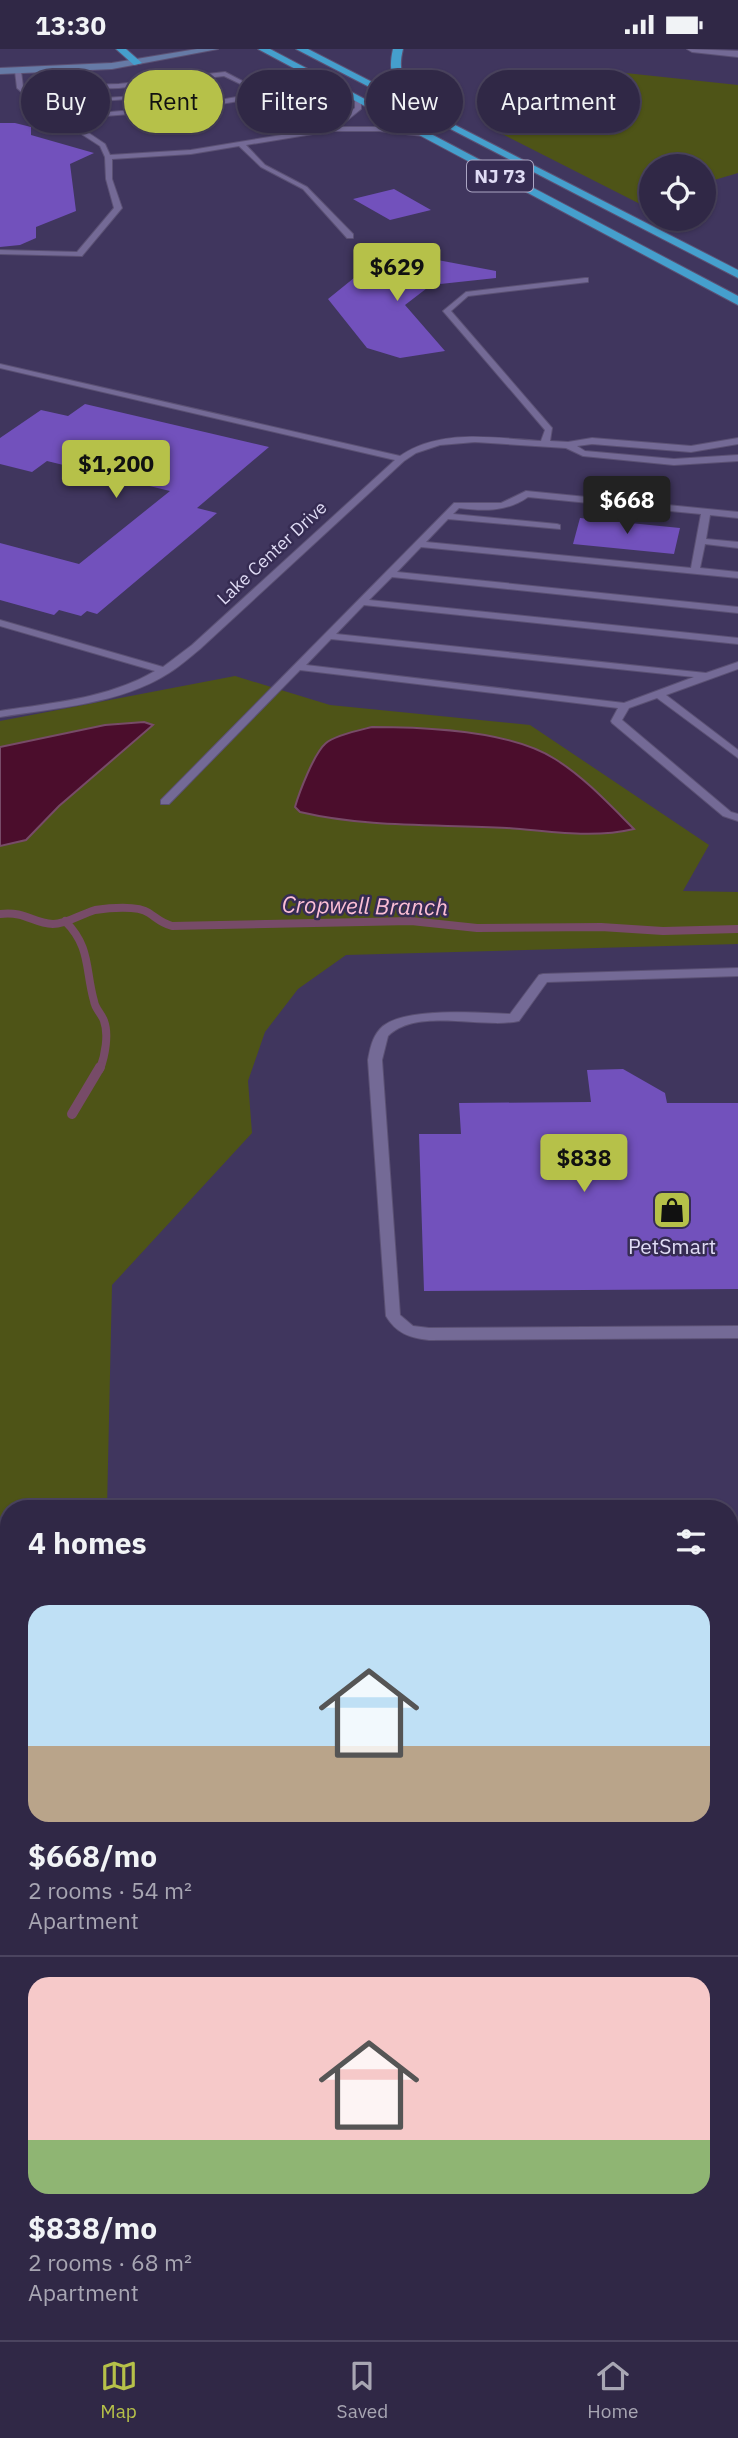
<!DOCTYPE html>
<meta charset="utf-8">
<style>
body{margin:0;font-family:"IBM Plex Sans",sans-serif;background:#38304d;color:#f1f3f6;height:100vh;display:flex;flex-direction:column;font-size:26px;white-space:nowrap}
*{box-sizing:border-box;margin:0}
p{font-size:23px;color:#a8a6b3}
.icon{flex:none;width:38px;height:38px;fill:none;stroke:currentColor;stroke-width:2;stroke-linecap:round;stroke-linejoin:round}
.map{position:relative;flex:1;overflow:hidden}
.sheet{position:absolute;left:0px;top:1451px;width:738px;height:842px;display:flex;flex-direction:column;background:#302846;border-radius:28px 28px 0 0;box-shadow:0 2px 5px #0004,0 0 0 2px #4b445f}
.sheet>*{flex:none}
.top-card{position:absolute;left:21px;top:21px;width:696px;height:63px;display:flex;gap:14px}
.fabs{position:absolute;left:639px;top:105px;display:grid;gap:14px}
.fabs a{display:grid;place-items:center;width:77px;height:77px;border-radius:50%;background:#302846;box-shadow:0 2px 5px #0004,0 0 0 2px #4b445f;font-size:35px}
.price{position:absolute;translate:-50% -60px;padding:0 16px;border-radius:7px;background:#b6c149;color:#111;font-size:23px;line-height:46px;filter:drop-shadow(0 2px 4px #0008)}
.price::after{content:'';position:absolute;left:50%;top:42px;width:21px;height:16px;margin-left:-10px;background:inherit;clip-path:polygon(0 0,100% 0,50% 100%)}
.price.active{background:#222;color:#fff}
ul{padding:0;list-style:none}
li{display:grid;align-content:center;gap:14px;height:371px;padding:0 28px}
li+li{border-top:2px solid #4b445f}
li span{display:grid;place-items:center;height:217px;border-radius:21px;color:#555}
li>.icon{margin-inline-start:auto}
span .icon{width:126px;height:126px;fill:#fffc;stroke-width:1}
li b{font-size:30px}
h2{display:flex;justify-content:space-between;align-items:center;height:84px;padding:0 28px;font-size:30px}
.tag{padding:0 24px;border-radius:32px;background:#302846;box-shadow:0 2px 5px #0004,0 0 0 2px #4b445f;font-size:24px;line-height:63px}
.tag.active{background:#b6c149;color:#111}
.status{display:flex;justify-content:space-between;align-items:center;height:49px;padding:0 35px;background:#302846;direction:ltr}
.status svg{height:19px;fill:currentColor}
.dock{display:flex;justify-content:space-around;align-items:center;height:98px;border-top:2px solid #4b445f;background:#302846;font-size:19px;color:#a8a6b3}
.dock a{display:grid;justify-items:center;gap:4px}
.dock .active{color:#b6c149}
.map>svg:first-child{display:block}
</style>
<div class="status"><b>13:30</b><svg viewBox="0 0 49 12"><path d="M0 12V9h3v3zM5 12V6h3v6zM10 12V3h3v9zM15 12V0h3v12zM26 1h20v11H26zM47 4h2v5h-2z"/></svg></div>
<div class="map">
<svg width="738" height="2291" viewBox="0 0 738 2291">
<rect width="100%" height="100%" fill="#40365e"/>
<path fill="#4e5417" d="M588,20L738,36V124L704,134V117H651V156L646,158L498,83L556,74Z
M235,627L330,656L530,676L709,796L683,842L738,843V895L346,906L298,940L265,983L248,1032L252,1084L112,1236L107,1459L9,1460V1537L0,1535V672Z"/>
<path fill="#4b0d2c" stroke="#774b68" stroke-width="2" d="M144,673L153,676L59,757L26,791L0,797V698L105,676Z
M372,678C424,678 510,681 555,710C584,728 609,755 634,780C591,790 551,782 507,779C437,775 368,779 300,763L295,758C299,744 314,704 326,694C335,686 360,681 372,678Z"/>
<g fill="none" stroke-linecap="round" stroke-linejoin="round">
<path stroke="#774b68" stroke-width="8" d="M0,865C26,862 32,874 53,875C67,875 81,865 95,861C108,859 138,856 149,864C158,870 161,874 172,877L411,872L477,879L601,878L663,882L738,880
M65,872C91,898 85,920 94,952C95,960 102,965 104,972C109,985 105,1007 100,1020"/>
<path stroke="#774b68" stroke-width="10" d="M72,1065L100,1018"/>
</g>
<path fill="#7251bc" d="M0,74H15L31,78V86L94,104L70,115L76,162L36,178V189L20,196L0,198Z
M394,140L431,161L390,171L353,150Z
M427,209L496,222V229L431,236L405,256L445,302L400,309L367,299L328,250L370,216Z
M85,355L269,398L197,459L217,464L97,565L87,562L81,567L59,561L54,566L0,551V494L79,515L170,442L47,412L32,423L0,415V389L41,361L68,367Z
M580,469L680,479L674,505L573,495Z
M623,1020L665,1044L667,1054H738V1240L424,1242L419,1085H461L459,1054L591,1053L587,1021Z"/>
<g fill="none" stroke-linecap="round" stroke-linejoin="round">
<defs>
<path id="lane" d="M18,20L21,22L23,38L119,35L225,23L288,56L283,57L262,48L192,60L68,70L105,95L110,106L191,101L330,78L355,59V50L358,48L361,50V60L339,78H379L426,85L423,87L379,82H331L246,96L265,116L307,138L353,185V189H347L303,140L261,118L239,97L191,105L112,110V130L122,159L82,207L0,205V201L77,203L114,159L106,130L105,108L100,97L32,53L17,39L15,22ZM224,27L259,44L192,56L63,67L46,56L155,48L152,46L40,53L27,42L119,39Z
M585,229H588V233L468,247L451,262L552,379L550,392L568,393L592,389L691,397L738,389V395L691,403L592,395L577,397L585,402L674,410L738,406V412L674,416L583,407L566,399L475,393L440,396L416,404L404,412L200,600C190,608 180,617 169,624C121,655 55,659 0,668V662C52,654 109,649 155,622L0,577V571L163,618L192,596L395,411L0,319V315L400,407C441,379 494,389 541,392L545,381L443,262L466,243Z
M526,442L738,463V469L710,466L706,490L738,493V499L705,495L700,519L738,523V529L421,498L397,523L738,558V564L392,528L369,551L738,589V595L364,556L336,585L706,624L738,613V620L666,646L738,701V709L657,649L629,659L622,671L731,763L738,765V772L723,767L612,674L611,672L618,659L300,621L169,755H161V751L454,454H501ZM528,448L701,465L691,519L426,493L448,470L560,480V476L557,475L453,465L459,459C483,462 507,463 528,448ZM331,590L694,628L624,654L306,616Z
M738,919V927L547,933L519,972C482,980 417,958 388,987L382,1011L400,1266L413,1277L429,1279L738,1277V1289L429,1291C410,1289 396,1284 386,1267L368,1011C370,1000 372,989 380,980C400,957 481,964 510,965L539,926L543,925Z
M730,1590L738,1591V1607L730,1605Z
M736,1851L738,1852V1940L730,1946V1853Z
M730,1975L738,1979V2006L730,2001Z
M633,2284H657L660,2291H636Z"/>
<path id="street" d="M687,0L738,2V8L692,3Z"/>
<path id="secondary" d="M197,0H218L112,20L0,25V19L112,14Z"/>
<path id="highway" d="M116,0H126L142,14L134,16Z
M258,0H270L738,247V256Z
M296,0H308L407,51C392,36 388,21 393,0H403C397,24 404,35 420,53L416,56L738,221V229Z
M0,1568L9,1570V1592L0,1590Z
M0,1697L9,1699V1723L0,1721Z
M730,1703L738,1704V1728L730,1727Z
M730,1845L738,1847V1875L730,1873Z"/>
</defs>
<use href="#lane" stroke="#5b5174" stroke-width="2"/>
<use href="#street" stroke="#5b5174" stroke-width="2"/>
<use href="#secondary" stroke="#5b5174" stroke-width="2"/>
<use href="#highway" stroke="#5b5174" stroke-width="2"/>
<use href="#lane" fill="#746a96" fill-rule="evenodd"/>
<use href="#street" fill="#746a96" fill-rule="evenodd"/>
<use href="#secondary" fill="#667aa6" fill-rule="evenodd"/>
<use href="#highway" fill="#459fcd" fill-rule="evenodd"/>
</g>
<defs>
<symbol id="shop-square" viewBox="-11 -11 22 22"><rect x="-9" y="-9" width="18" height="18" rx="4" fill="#b6c149" stroke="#362c53"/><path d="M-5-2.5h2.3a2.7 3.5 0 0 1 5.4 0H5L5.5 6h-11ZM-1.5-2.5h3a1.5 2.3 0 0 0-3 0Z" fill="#111"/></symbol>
</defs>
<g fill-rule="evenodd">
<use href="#shop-square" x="650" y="1139" width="44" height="44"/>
</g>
<g text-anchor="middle" stroke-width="5" stroke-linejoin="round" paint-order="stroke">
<g font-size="18" fill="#dfdbf4" stroke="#362c53">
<text transform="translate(272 504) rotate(-43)" y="6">Lake Center Drive</text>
</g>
<rect fill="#362c53" stroke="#aca6c4" stroke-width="2" x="467" y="111.5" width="66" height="31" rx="5"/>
<g font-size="19" font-weight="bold" fill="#dfdbf4">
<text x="500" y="134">NJ 73</text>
</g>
<g font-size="21" fill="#dfdbf4" stroke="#362c53">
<text x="672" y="1205">PetSmart</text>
</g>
<g font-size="23" font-style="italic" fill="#fbbed5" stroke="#362c53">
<text transform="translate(365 857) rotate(1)" y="8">Cropwell Branch</text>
</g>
</g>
</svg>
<div class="fabs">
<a><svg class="icon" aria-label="locate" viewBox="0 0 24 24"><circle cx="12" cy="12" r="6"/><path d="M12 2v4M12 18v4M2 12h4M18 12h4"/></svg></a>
</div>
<b class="price" style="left:397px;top:254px">$629</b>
<b class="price" style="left:116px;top:451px">$1,200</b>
<b class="price active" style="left:627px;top:487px">$668</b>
<b class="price" style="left:584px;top:1145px">$838</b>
<div class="top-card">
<a class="tag">Buy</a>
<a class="tag active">Rent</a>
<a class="tag">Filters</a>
<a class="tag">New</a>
<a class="tag">Apartment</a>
</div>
<section class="sheet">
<h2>4 homes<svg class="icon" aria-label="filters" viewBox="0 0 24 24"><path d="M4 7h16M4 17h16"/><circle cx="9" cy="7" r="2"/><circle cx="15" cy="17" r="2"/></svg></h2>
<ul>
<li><span style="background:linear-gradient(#bfe0f5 65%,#b9a48a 0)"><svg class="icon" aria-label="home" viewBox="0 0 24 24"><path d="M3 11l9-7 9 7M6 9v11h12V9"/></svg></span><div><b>$668/mo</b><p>2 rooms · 54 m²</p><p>Apartment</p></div></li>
<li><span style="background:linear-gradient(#f6c9c9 75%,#8fb573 0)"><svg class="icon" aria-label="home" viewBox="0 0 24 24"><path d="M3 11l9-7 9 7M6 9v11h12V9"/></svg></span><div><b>$838/mo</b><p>2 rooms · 68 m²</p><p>Apartment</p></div></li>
</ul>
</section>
</div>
<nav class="dock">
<a class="active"><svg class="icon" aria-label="map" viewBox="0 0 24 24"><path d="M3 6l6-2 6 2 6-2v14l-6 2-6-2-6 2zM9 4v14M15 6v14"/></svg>Map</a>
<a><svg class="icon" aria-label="saved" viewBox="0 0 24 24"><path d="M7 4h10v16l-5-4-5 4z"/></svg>Saved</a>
<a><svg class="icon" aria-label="home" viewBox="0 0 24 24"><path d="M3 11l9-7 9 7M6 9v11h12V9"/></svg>Home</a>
</nav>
